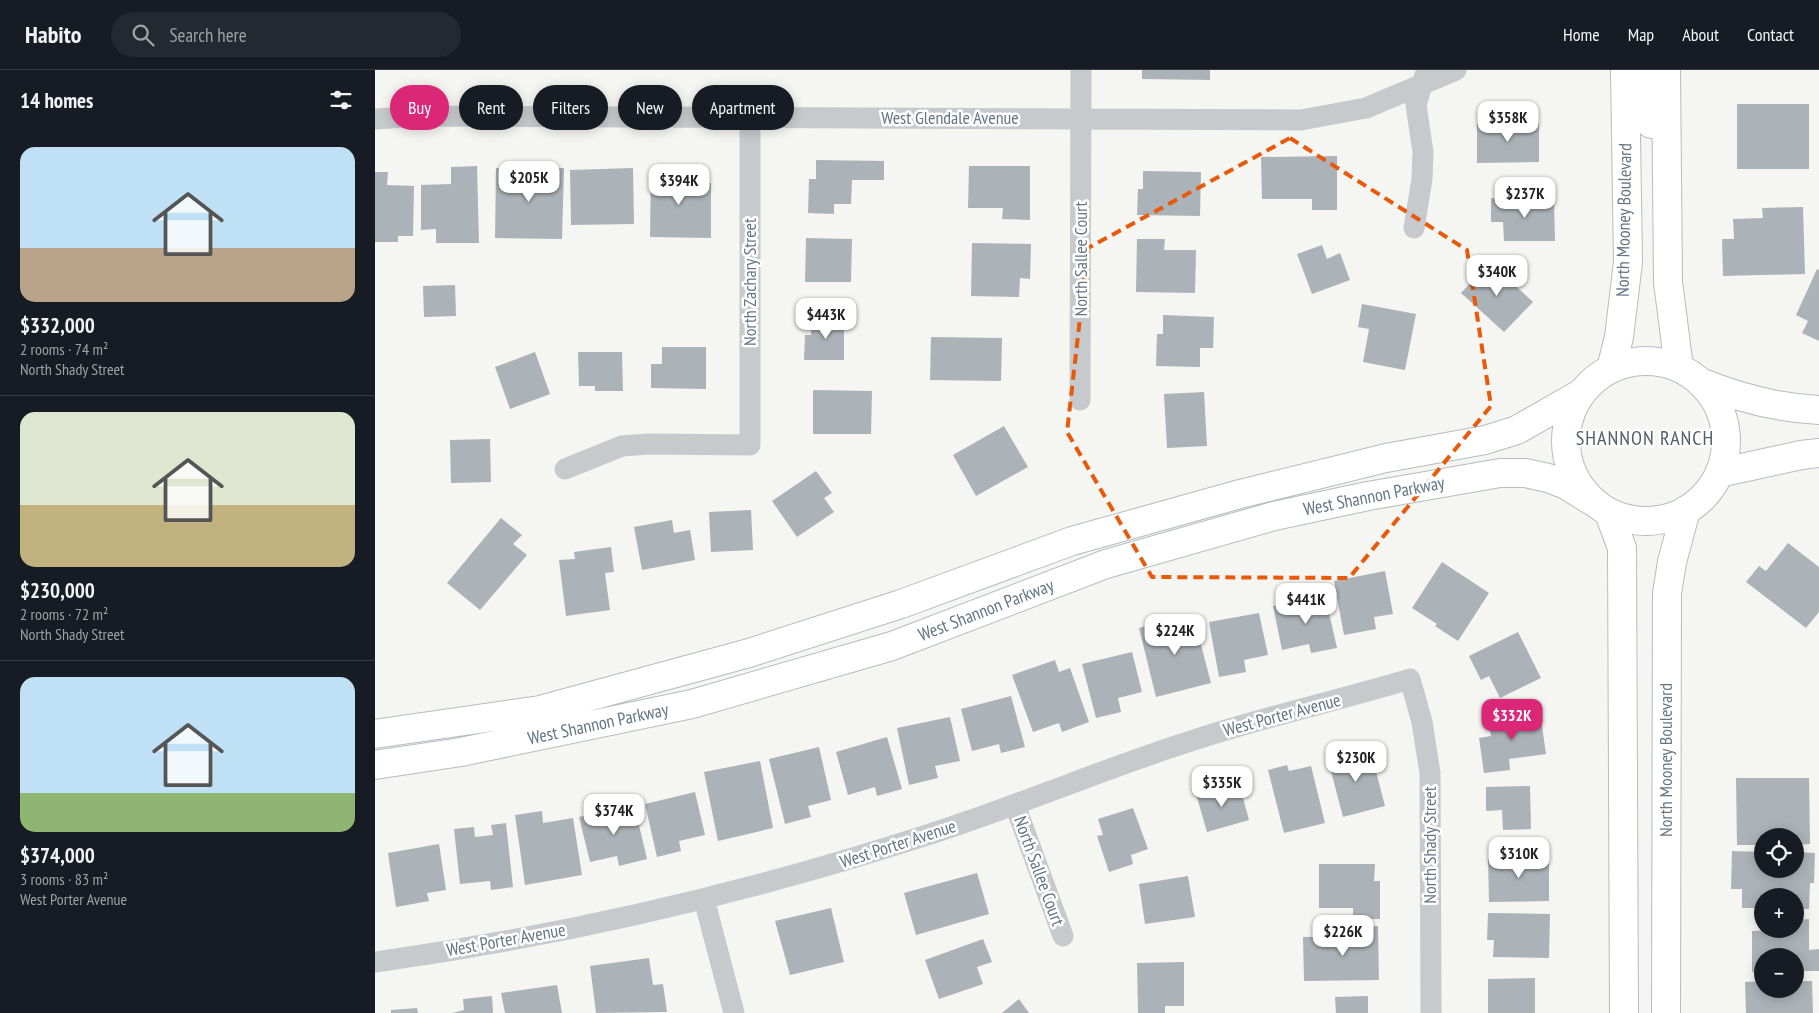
<!DOCTYPE html>
<meta charset="utf-8">
<style>
body{margin:0;font-family:"PT Sans Narrow",sans-serif;background:#242831;color:#f1f3f6;height:100vh;display:flex;flex-direction:column;font-size:19px;white-space:nowrap}
*{box-sizing:border-box;margin:0}
p{font-size:16px;color:#9ea1a6}
.icon{flex:none;width:28px;height:28px;fill:none;stroke:currentColor;stroke-width:2;stroke-linecap:round;stroke-linejoin:round}
.map{position:relative;flex:1;overflow:hidden}
.panel{display:flex;flex-direction:column;background:#171b24;width:375px}
.panel>*{flex:none}
.top-card{position:absolute;left:15px;top:15px;width:475px;height:45px;display:flex;gap:10px}
.tools{position:absolute;left:1379px;top:758px;display:grid;gap:10px}
.tools a{display:grid;place-items:center;width:50px;height:50px;border-radius:50%;background:#171b24;box-shadow:0 2px 12px #0003;font-size:25px}
.price{position:absolute;translate:-50% -42px;padding:0 11px;border-radius:10px;background:#fff;color:#222;font-size:16px;line-height:32px;filter:drop-shadow(0 1px 2px #0008)}
.price::after{content:'';position:absolute;left:50%;top:30px;width:15px;height:11px;margin-left:-8px;background:inherit;clip-path:polygon(0 0,100% 0,50% 100%)}
.price.selected{background:#db2777;color:#fff}
ul{padding:0;list-style:none}
li{display:grid;align-content:center;gap:10px;height:265px;padding:0 20px}
li+li{border-top:1px solid #363941}
li span{display:grid;place-items:center;height:155px;border-radius:15px;color:#555}
li>.icon{margin-inline-start:auto}
span .icon{width:90px;height:90px;fill:#fffc;stroke-width:1}
li b{font-size:21px}
h2{display:flex;justify-content:space-between;align-items:center;height:60px;padding:0 20px;font-size:21px}
.chip{padding:0 18px;border-radius:22px;background:#171b24;box-shadow:0 2px 12px #0003;font-size:18px;line-height:45px}
.chip.selected{background:#db2777;color:#fff}
header{display:flex;align-items:center;gap:30px;box-sizing:border-box;height:70px;padding:0 25px;background:#171b24;border-bottom:1px solid #363941}
header strong{font-size:24px}
nav{display:flex;gap:28px;margin-inline-start:auto;font-size:18px}
.search{width:350px;height:45px;background:#242831;display:flex;align-items:center;gap:12px;box-sizing:border-box;padding:0 18px;border-radius:28px;color:#9ea1a6;font-size:19px}
main{display:flex;flex:1;min-height:0}
.map>svg:first-child{display:block}
</style>
<header>
<strong>Habito</strong>
<div class="search"><svg class="icon" aria-label="search" viewBox="0 0 24 24"><circle cx="10" cy="10" r="6"/><path d="M15 15l6 6"/></svg>Search here</div>
<nav><a>Home</a><a>Map</a><a>About</a><a>Contact</a></nav>
</header>
<main>
<section class="panel">
<h2>14 homes<svg class="icon" aria-label="filters" viewBox="0 0 24 24"><path d="M4 7h16M4 17h16"/><circle cx="9" cy="7" r="2"/><circle cx="15" cy="17" r="2"/></svg></h2>
<ul>
<li><span style="background:linear-gradient(#bfe0f5 65%,#b9a48a 0)"><svg class="icon" aria-label="home" viewBox="0 0 24 24"><path d="M3 11l9-7 9 7M6 9v11h12V9"/></svg></span><div><b>$332,000</b><p>2 rooms · 74 m²</p><p>North Shady Street</p></div></li>
<li><span style="background:linear-gradient(#dfe7d0 60%,#c2b280 0)"><svg class="icon" aria-label="home" viewBox="0 0 24 24"><path d="M3 11l9-7 9 7M6 9v11h12V9"/></svg></span><div><b>$230,000</b><p>2 rooms · 72 m²</p><p>North Shady Street</p></div></li>
<li><span style="background:linear-gradient(#bfe0f5 75%,#8fb573 0)"><svg class="icon" aria-label="home" viewBox="0 0 24 24"><path d="M3 11l9-7 9 7M6 9v11h12V9"/></svg></span><div><b>$374,000</b><p>3 rooms · 83 m²</p><p>West Porter Avenue</p></div></li>
</ul>
</section>
<div class="map">
<svg width="1444" height="943" viewBox="0 0 1444 943">
<rect width="100%" height="100%" fill="#f5f5f1"/>
<path fill="#abb3b8" d="M767,0H835V10L767,9Z
M1362,34H1434V99H1362Z
M1164,53V92L1102,93V54Z
M962,86V140H937V129H887L886,87Z
M441,90L509,91V110H477L476,134H459V144L433,143L434,109H441Z
M102,96L104,173H61V159L46,160V115L76,114V97Z
M594,96H655V150L627,149L628,138H593Z
M121,98H189L187,169L120,168Z
M258,98L259,154L196,155L195,100Z
M276,99H311V112L336,113V168L275,167Z
M768,101L826,102L825,146L762,145L763,119H768Z
M0,102H13L12,115L39,116L38,166H23V172H0Z
M1139,127V130L1179,129L1180,171H1129L1128,152H1116V128Z
M1428,137L1430,204L1348,206L1347,169H1359L1358,149L1388,148L1387,138Z
M431,168L477,169L476,212H430Z
M762,169H790L789,180H821L820,223L761,222Z
M597,173L656,174L655,209L645,208L644,227L596,226Z
M947,175L952,189L965,183L975,210L937,224L922,184Z
M1115,192L1158,232L1129,262L1086,223Z
M1442,199L1444,200V271L1427,263L1433,251L1421,245Z
M80,215L81,246L49,247L48,216Z
M987,234L1041,244L1030,300L988,292L994,259L983,257Z
M788,245L839,247L838,278H825V297L781,296L782,264H788Z
M437,247H469V290H429L430,265H436Z
M556,267L627,268L626,311L555,310Z
M287,277H331V319L276,318V294H287Z
M160,282L175,324L135,339L120,297Z
M203,282H247L248,321H220V316H204Z
M438,320L497,321L496,364H438Z
M829,322L832,376L792,378L789,324Z
M629,356L653,397L601,426L578,385Z
M115,369L116,412L76,413L75,370Z
M441,401L457,423L449,428L459,442L422,467L397,431Z
M376,440L378,480L336,482L334,442Z
M126,448L147,465L138,474L152,485L105,540L72,513Z
M297,450L299,463L315,460L320,490L267,500L259,457Z
M1413,473L1444,497V542L1431,558L1371,512L1384,496L1391,501Z
M236,477L239,502L230,503L235,540L191,546L184,490L200,489L199,482Z
M1067,492L1114,523L1083,571L1060,556L1062,554L1037,538Z
M1010,501L1018,544L999,547L1001,559L969,565L959,511Z
M950,525L962,578L936,583L934,574L907,580L898,536Z
M884,543L893,585L869,590L871,602L844,607L834,552Z
M818,544L836,613L781,627L764,558Z
M1143,562L1166,608L1125,628L1114,606L1106,610L1094,586Z
M757,582L767,622L743,628L746,642L721,648L707,594Z
M680,590L684,602L695,598L714,652L687,662L684,653L658,662L637,605Z
M636,626L650,677L626,683L624,674L597,681L586,639Z
M1165,642L1171,684L1134,689L1135,700L1109,703L1104,668L1116,666L1113,649Z
M575,647L585,691L560,696L563,708L534,715L522,658Z
M512,667L527,719L502,726L500,717L473,725L461,682Z
M444,677L456,730L433,736L436,747L410,754L394,689Z
M977,680L980,691L997,686L1010,736L968,747L952,686Z
M385,691L398,758L343,771L329,702Z
M912,695L914,701L936,696L950,753L909,763L893,700Z
M1361,708H1434L1435,774L1420,775V766H1388V775H1362Z
M1155,716L1156,759L1128,760L1127,740L1111,741V717Z
M845,717L846,722L865,717L874,750L832,762L821,724Z
M320,722L330,765L304,771L306,781L282,787L270,734Z
M259,734L272,789L244,796L242,786L215,792L204,747Z
M758,738L773,779L756,785L758,794L734,802L722,766L728,765L723,749Z
M167,741L168,753L198,748L207,805L150,815L140,745Z
M131,753L138,817L116,820L115,811L85,814L79,759L99,757L100,767L118,765L116,755Z
M64,774L71,820L52,823L54,831L21,837L13,783Z
M1357,781L1388,782V799H1420V782L1440,783L1439,813H1435L1434,839H1420V826H1388V838H1367V819H1356Z
M1174,787V831L1114,832L1113,788Z
M944,794H1000L999,811H1005V849H978V838H944Z
M602,803L614,844L541,865L529,823Z
M813,806L820,847L770,854L764,814Z
M456,838L469,892L415,905L400,851Z
M1113,843L1175,844L1174,888L1118,887L1119,870H1112Z
M1434,849V880L1444,879V901H1420V886H1388V902H1377V861L1420,859V850Z
M1003,856L1004,910L929,911L928,867L978,866V857Z
M608,869L617,892L602,897L608,914L564,929L550,890Z
M274,888L278,915L288,914L292,942L221,943L215,896Z
M809,892V936H790V943H763L762,893Z
M1160,908V943H1113V909Z
M1388,911V919H1420V911H1437L1438,943H1371L1370,912Z
M182,915L187,943H130L126,923Z
M117,926L118,943H77L89,940L88,929Z
M993,926V943H961L960,927Z
M644,929L654,943H627Z
M42,938L43,943H16V940Z"/>
<g fill="none" stroke-linecap="round" stroke-linejoin="round">
<defs>
<path id="secondary" d="M1259,0C1278,19 1273,30 1276,54
M1291,0L1293,212L1304,298
M1191 371a80 80 0 1 1 160 0a80 80 0 1 1-160 0Z
M1236,299L1244,267L1253,192L1250,0
M1325,312C1364,328 1401,338 1444,340
M1344,403L1426,385L1444,383
M1234,443L1247,478L1249,943
M0,664L165,640L374,583L526,534L697,471L865,424L1011,388L1110,370L1142,360L1205,324
M0,695L86,682L317,634L517,576L731,494L899,446L993,426L1125,403H1150L1173,408L1191,415L1217,431
M1291,943L1292,523L1297,492L1311,440"/>
</defs>
<use href="#secondary" stroke="#b6bcc0" stroke-width="30"/>
<path stroke="#c7cacd" stroke-width="21" d="M0,49L45,46L926,50L991,38L1081,0
M1039,158L1047,109L1048,82L1041,35L1050,5
M705,330L706,0
M190,399L247,376L274,374L375,375V49
M640,735L688,866
M329,829L359,943
M0,892C187,866 372,823 552,765C641,737 727,699 816,671C888,647 962,631 1035,609L1047,652L1055,703L1056,943"/>
<use href="#secondary" stroke="#fff" stroke-width="28"/>
</g>
<path fill="none" stroke="#e8590c" stroke-width="4" stroke-dasharray="10 6" stroke-linejoin="round" d="M915,68L1092,180L1116,336L974,508L777,507L692,362L713,178Z"/>
<g text-anchor="middle" stroke-width="5" stroke-linejoin="round" paint-order="stroke">
<g font-size="18" fill="#627684" stroke="#fff">
<text x="575" y="54">West Glendale Avenue</text>
<text transform="translate(1249 150) rotate(-89)" y="6">North Mooney Boulevard</text>
<text transform="translate(706 189) rotate(-90)" y="6">North Sallee Court</text>
<text transform="translate(375 212) rotate(-90)" y="6">North Zachary Street</text>
<text transform="translate(999 426) rotate(-11)" y="6">West Shannon Parkway</text>
<text transform="translate(611 540) rotate(-21)" y="6">West Shannon Parkway</text>
<text transform="translate(907 645) rotate(-15)" y="6">West Porter Avenue</text>
<text transform="translate(223 654) rotate(-12)" y="6">West Shannon Parkway</text>
<text transform="translate(1291 690) rotate(-90)" y="6">North Mooney Boulevard</text>
<text transform="translate(523 774) rotate(-18)" y="6">West Porter Avenue</text>
<text transform="translate(1055 775) rotate(-90)" y="6">North Shady Street</text>
<text transform="translate(664 801) rotate(70)" y="6">North Sallee Court</text>
<text transform="translate(131 870) rotate(-10)" y="6">West Porter Avenue</text>
</g>
<g font-size="20" letter-spacing="1" fill="#505f69" stroke="#fff">
<text x="1270" y="375">SHANNON RANCH</text>
</g>
</g>
</svg>
<div class="tools">
<a><svg class="icon" aria-label="locate" viewBox="0 0 24 24"><circle cx="12" cy="12" r="6"/><path d="M12 2v4M12 18v4M2 12h4M18 12h4"/></svg></a>
<a>+</a>
<a>−</a>
</div>
<b class="price" style="left:1133px;top:73px">$358K</b>
<b class="price" style="left:154px;top:133px">$205K</b>
<b class="price" style="left:304px;top:136px">$394K</b>
<b class="price" style="left:1150px;top:149px">$237K</b>
<b class="price" style="left:1122px;top:227px">$340K</b>
<b class="price" style="left:451px;top:270px">$443K</b>
<b class="price" style="left:931px;top:555px">$441K</b>
<b class="price" style="left:800px;top:586px">$224K</b>
<b class="price selected" style="left:1137px;top:671px">$332K</b>
<b class="price" style="left:981px;top:713px">$230K</b>
<b class="price" style="left:847px;top:738px">$335K</b>
<b class="price" style="left:239px;top:766px">$374K</b>
<b class="price" style="left:1144px;top:809px">$310K</b>
<b class="price" style="left:968px;top:887px">$226K</b>
<div class="top-card">
<a class="chip selected">Buy</a>
<a class="chip">Rent</a>
<a class="chip">Filters</a>
<a class="chip">New</a>
<a class="chip">Apartment</a>
</div>
</div>
</main>
